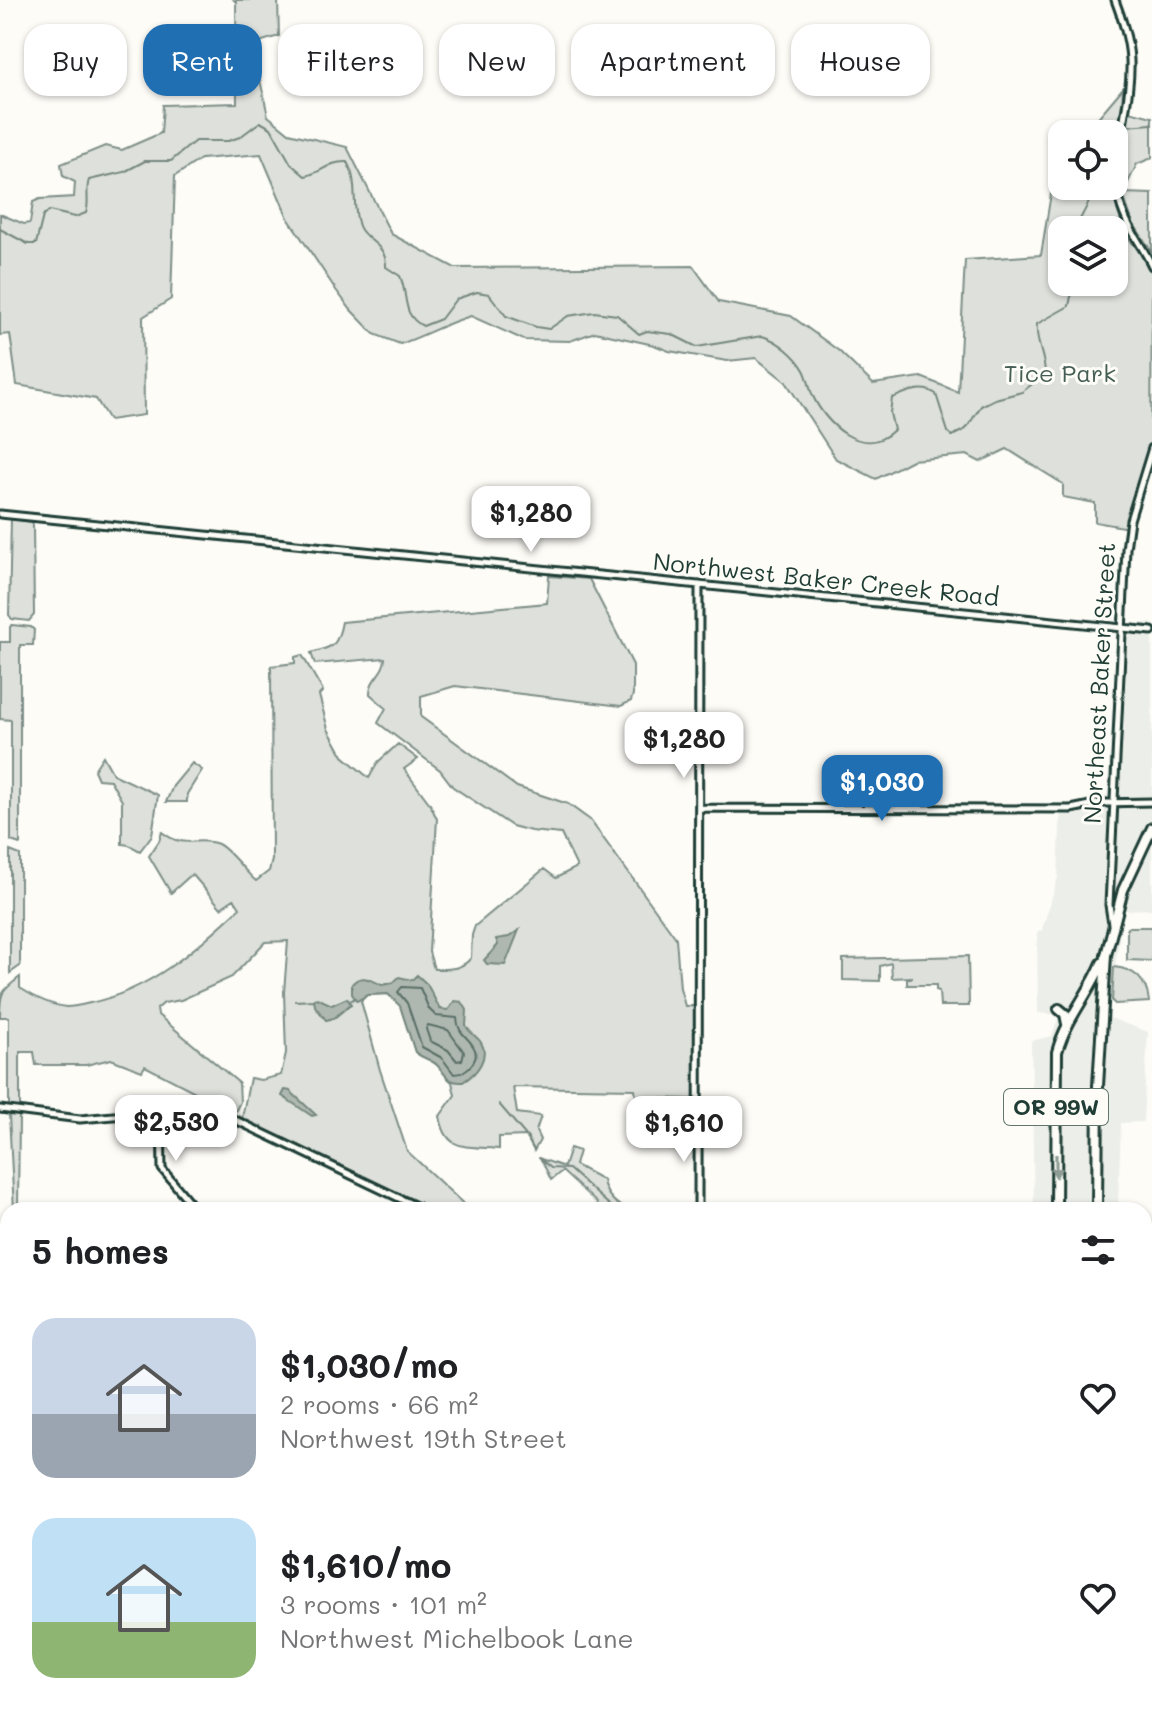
<!DOCTYPE html>
<meta charset="utf-8">
<style>
body{margin:0;font-family:Mali,sans-serif;background:#f6f6f6;color:#202124;height:100vh;display:flex;flex-direction:column;font-size:30px;white-space:nowrap}
*{box-sizing:border-box;margin:0}
p{font-size:26px;color:#757577}
.icon{flex:none;width:44px;height:44px;fill:none;stroke:currentColor;stroke-width:2;stroke-linecap:round;stroke-linejoin:round}
.map{position:relative;flex:1;overflow:hidden}
.details{position:absolute;left:0px;top:1202px;width:1152px;height:514px;display:flex;flex-direction:column;background:#fff;border-radius:24px 24px 0 0;box-shadow:0 2px 6px #0004}
.details>*{flex:none}
.hud{position:absolute;left:24px;top:24px;width:1104px;height:72px;display:flex;gap:16px}
.controls{position:absolute;left:1048px;top:120px;display:grid;gap:16px}
.controls a{display:grid;place-items:center;width:80px;height:80px;border-radius:16px;background:#fff;box-shadow:0 2px 6px #0004;font-size:40px}
.price{position:absolute;translate:-50% -68px;padding:0 18px;border-radius:16px;background:#fff;color:#222;font-size:26px;line-height:52px;filter:drop-shadow(0 2px 4px #0008)}
.price::after{content:'';position:absolute;left:50%;top:48px;width:24px;height:18px;margin-left:-12px;background:inherit;clip-path:polygon(0 0,100% 0,50% 100%)}
.price.selected{background:#1f6fb2;color:#fff}
ul{padding:0;list-style:none}
li{display:flex;align-items:center;gap:24px;height:200px;padding:0 32px}
li span{display:grid;place-items:center;flex:none;width:224px;height:160px;border-radius:24px;color:#555}
li>.icon{margin-inline-start:auto}
span .icon{width:96px;height:96px;fill:#fffc;stroke-width:1}
li b{font-size:34px}
h2{display:flex;justify-content:space-between;align-items:center;height:96px;padding:0 32px;font-size:34px}
.tag{padding:0 28px;border-radius:24px;background:#fff;box-shadow:0 2px 6px #0004;font-size:28px;line-height:72px}
.tag.selected{background:#1f6fb2;color:#fff}
.map>svg:first-child{display:block}
</style>
<div class="map">
<svg width="1152" height="1715" viewBox="0 0 1152 1715">
<rect width="100%" height="100%" fill="#fdfcf7"/>
<filter id="ink" filterUnits="userSpaceOnUse"><feTurbulence type="fractalNoise" baseFrequency=".0125" numOctaves="2"/><feDisplacementMap in="SourceGraphic" scale="16" xChannelSelector="R" yChannelSelector="G"/><feConvolveMatrix kernelMatrix="1 2 1 2 8 2 1 2 1" color-interpolation-filters="sRGB"/></filter>
<g filter="url(#ink)">
<path fill="#eceee9" d="M1127,623H1152V909L1124,910L1107,1017L1148,1032L1143,1122L1121,1123L1118,1207H1102V1210H1034L1031,1041L1052,1036L1059,1015L1038,1013L1037,933L1042,930L1058,877L1061,804L1069,805L1107,795L1118,632Z
M1144,1426H1152V1545H1144Z"/>
<path fill="#dde0db" stroke="#7e8e88" stroke-width="2" fill-rule="evenodd" d="M234,0H278L279,36L262,41L254,52L268,116L289,133L347,147L391,234L455,268L693,266L719,302L791,316L839,351L873,384L921,377L958,392L965,260L1041,255L1053,181L1062,167V186H1114V134H1084L1123,88L1122,109L1152,117V158L1137,164L1123,193L1152,194V252L1133,223L1123,195L1117,209L1125,233L1152,269L1151,453L1129,528L1095,522V503L1063,497V484L1007,449L980,462L967,455L912,460L876,479L836,459L786,382L756,358L727,361L669,351L654,345L595,332L570,341L524,340L471,316C446,323 424,336 400,344L374,334L351,310L336,290L288,218L261,154L201,159L175,176L171,299L143,317L144,415L109,420L96,399L17,385L10,334L0,335V214L24,224L30,223L33,202L40,199L74,197L75,182L63,176L61,164L105,146L122,150L161,133L163,105L237,103L236,2ZM1062,230H1114V282H1062Z
M11,519L32,522L33,525L34,615L29,621L12,619L9,615Z
M549,576L589,579L633,665V694L631,701L621,706L455,686L421,696V717L517,787L568,804L590,820L676,938L680,988L685,1006H695L694,1099L636,1098L635,1089L513,1087L517,1113L541,1116L536,1131L540,1140L534,1151L526,1136L499,1137V1149C468,1145 446,1154 440,1116L455,1095L452,1082C445,1077 444,1072 438,1066C432,1059 422,1058 415,1052L400,1005L388,994L367,995L361,1001L380,1070L407,1151L470,1210H435L242,1118L250,1078L261,1080L281,1075L286,1053L284,992L288,941L265,942L232,977L181,1000L164,1003L157,1009L158,1015L239,1083L240,1102L234,1114L205,1110V1097L145,1066L142,1071L111,1059L86,1065H36L34,1052H20V1108L9,1107V1017H0C0,992 1,992 20,977V988C34,997 49,1005 66,1007C74,1007 82,1005 90,1003C151,990 196,949 240,908L234,899L221,908L192,874L171,893L149,856L159,841L162,832C184,850 197,836 218,844C229,849 245,872 256,881L269,871L272,860L271,666L295,663V657L302,655L323,691L319,695L328,729L343,756L369,778L378,762L398,744L418,759L404,769L430,804L437,819L429,952L434,969C449,969 461,970 471,958L472,935L475,926L544,869L556,878L577,867L561,834L531,831L512,826L453,787L440,770L378,723L386,708L370,694C369,679 385,673 385,658L315,664L311,653C334,646 337,647 342,622L547,603Z
M12,625L31,627L34,630L33,645H20V844L11,841V720L0,719V642H10V627Z
M103,756L113,774L158,795L152,835L140,851L129,845L122,844V801L110,780L98,779L94,770Z
M192,763L202,770L187,794V802H166L173,786Z
M10,851L20,855V966L10,973Z
M1129,927H1152V961L1127,960V929Z
M968,956L969,1006H940L939,991L936,990V985H907V979L913,977L892,978L891,963L880,966V981L843,980V959Z
M1114,967C1136,969 1147,981 1149,1002L1115,1004L1112,1001Z
M9,1115L19,1116L18,1210H14Z
M570,1148L579,1151L575,1165L603,1180C605,1194 615,1204 627,1210H595L597,1203L562,1171L551,1180L541,1159L564,1167Z
M0,1348L8,1358V1431H0Z
M9,1708H46L56,1715H18Z
M566,1708H750L749,1715H564Z
M954,1708H1044L1045,1715H952Z"/>
<path fill="#aeb8b1" stroke="#75877f" stroke-width="2" d="M519,930L505,965L487,964L484,960L498,945L496,939L509,937Z
M417,975L427,984L440,1009L448,1010L455,1001L462,1002L467,1010L466,1026C470,1033 476,1036 480,1041C491,1057 476,1074 463,1082C447,1083 447,1075 437,1065C431,1059 421,1058 415,1052L400,1006L388,994L367,995L357,1001L352,994V984C361,973 371,980 382,985L393,983L399,977L412,980Z
M317,998L332,1005L347,998L351,1004L334,1018L326,1020L315,1006L314,999Z
M285,1090L290,1091L316,1115L312,1116L282,1096Z"/>
<g fill="none" stroke-linecap="round" stroke-linejoin="round">
<path stroke="#586e66" stroke-width="2" d="M402,987L420,988L429,1009L436,1016L457,1018C459,1036 465,1033 473,1046C482,1059 466,1074 454,1074L442,1058L422,1047L407,1003L398,992Z
M428,1025L448,1030L464,1052L462,1060L457,1061L448,1050L430,1041L426,1029Z"/>
<path stroke="#75877f" stroke-width="2" d="M1126,126L1152,124
M1098,134L1104,125H1119
M0,229L28,244H36L43,216L49,211L75,217L86,213C90,201 85,191 89,180L124,172L145,161H171L195,141H228L240,137L260,122L271,128L291,164L305,176C323,173 328,161 347,162C359,182 351,205 359,226C365,242 387,243 386,267L400,276C409,297 401,315 423,326L441,319L456,299L477,292L489,294L506,316L536,327L549,329L568,316L594,312L617,315L639,334L647,331L671,334L697,347L762,336C778,340 796,356 804,370C808,377 809,386 812,394C825,424 863,460 894,430L890,413L892,398C906,393 922,384 936,394L948,432L952,436L966,429L981,406L995,399L1022,392L1045,374C1045,355 1035,343 1037,324L1069,306L1074,282
M1075,230C1080,217 1093,199 1094,186
M295,1001L314,1000
M350,1001L355,998
M499,1104L527,1137L534,1150
M539,1158L551,1168L569,1169L615,1210
M695,1708L697,1715
M1003,1715L1004,1708"/>
<defs>
<path id="secondary" d="M1115,0C1122,19 1129,39 1130,60C1132,105 1112,149 1118,194C1123,223 1140,241 1152,266
M0,514L1152,631
M699,808L1071,809L1100,803L1152,802
M1112,924L1109,905L1126,549L1130,520L1152,448
M0,1109L80,1119L136,1114L227,1116L424,1210
M161,1114L162,1169L196,1210
M698,1210L699,585
M1144,1297H1152
M1144,1507H1152
M1144,1549H1152
M0,1560H8
M1144,1592H1152
M194,1715V1708
M301,1715V1708"/>
<path id="primary" d="M1144,1423H1152"/>
<path id="highway" d="M1059,1009L1065,1014L1067,1024
M1056,1210L1057,1052C1066,1019 1089,994 1102,963
M1097,1210L1098,1086L1106,955L1123,890L1152,828
M1054,1708L1055,1715
M1098,1715V1708"/>
</defs>
<use href="#secondary" stroke="#1f3d34" stroke-width="11"/>
<use href="#primary" stroke="#1f3d34" stroke-width="12"/>
<use href="#highway" stroke="#1f3d34" stroke-width="14"/>
<use href="#secondary" stroke="#fdfcf7" stroke-width="5"/>
<use href="#primary" stroke="#fdfcf7" stroke-width="6"/>
<use href="#highway" stroke="#fdfcf7" stroke-width="8"/>
</g>
<defs><path id="oneway-solid" d="M-6-.8H1V-3.2L6.5 0L1 3.2V.8H-6Z" transform="scale(2)"/></defs>
<use fill="#8e9c96" href="#oneway-solid" transform="translate(1056 1166) rotate(90)"/>
</g>
<g text-anchor="middle" stroke-width="6" stroke-linejoin="round" paint-order="stroke">
<rect fill="#fdfcf7" stroke="#62766e" stroke-width="2" x="1004" y="1089" width="104" height="36" rx="6"/>
<g font-size="22" font-weight="bold" fill="#1f3d34">
<text x="1056" y="1115">OR 99W</text>
</g>
<g font-size="24" fill="#455e55" stroke="#fdfcf7">
<text x="1060" y="382">Tice Park</text>
</g>
<g font-size="24" fill="#1f3d34" stroke="#fdfcf7">
<text transform="translate(826 580) rotate(6)" y="8">Northwest Baker Creek Road</text>
<text transform="translate(1100 683) rotate(-87)" y="8">Northeast Baker Street</text>
</g>
</g>
</svg>
<div class="controls">
<a><svg class="icon" aria-label="locate" viewBox="0 0 24 24"><circle cx="12" cy="12" r="6"/><path d="M12 2v4M12 18v4M2 12h4M18 12h4"/></svg></a>
<a><svg class="icon" aria-label="layers" viewBox="0 0 24 24"><path d="M12 4l9 5-9 5-9-5zM3 14l9 5 9-5"/></svg></a>
</div>
<b class="price" style="left:531px;top:554px">$1,280</b>
<b class="price" style="left:684px;top:780px">$1,280</b>
<b class="price selected" style="left:882px;top:823px">$1,030</b>
<b class="price" style="left:176px;top:1163px">$2,530</b>
<b class="price" style="left:684px;top:1164px">$1,610</b>
<div class="hud">
<a class="tag">Buy</a>
<a class="tag selected">Rent</a>
<a class="tag">Filters</a>
<a class="tag">New</a>
<a class="tag">Apartment</a>
<a class="tag">House</a>
</div>
<section class="details">
<h2>5 homes<svg class="icon" aria-label="filters" viewBox="0 0 24 24"><path d="M4 7h16M4 17h16"/><circle cx="9" cy="7" r="2"/><circle cx="15" cy="17" r="2"/></svg></h2>
<ul>
<li><span style="background:linear-gradient(#c9d6e8 60%,#9aa5b1 0)"><svg class="icon" aria-label="home" viewBox="0 0 24 24"><path d="M3 11l9-7 9 7M6 9v11h12V9"/></svg></span><div><b>$1,030/mo</b><p>2 rooms · 66 m²</p><p>Northwest 19th Street</p></div><svg class="icon" aria-label="heart" viewBox="0 0 24 24"><path d="M12 20l-8-8c-3-5 5-10 8-4 3-6 11-1 8 4z"/></svg></li>
<li><span style="background:linear-gradient(#bfe0f5 65%,#8fb573 0)"><svg class="icon" aria-label="home" viewBox="0 0 24 24"><path d="M3 11l9-7 9 7M6 9v11h12V9"/></svg></span><div><b>$1,610/mo</b><p>3 rooms · 101 m²</p><p>Northwest Michelbook Lane</p></div><svg class="icon" aria-label="heart" viewBox="0 0 24 24"><path d="M12 20l-8-8c-3-5 5-10 8-4 3-6 11-1 8 4z"/></svg></li>
</ul>
</section>
</div>
